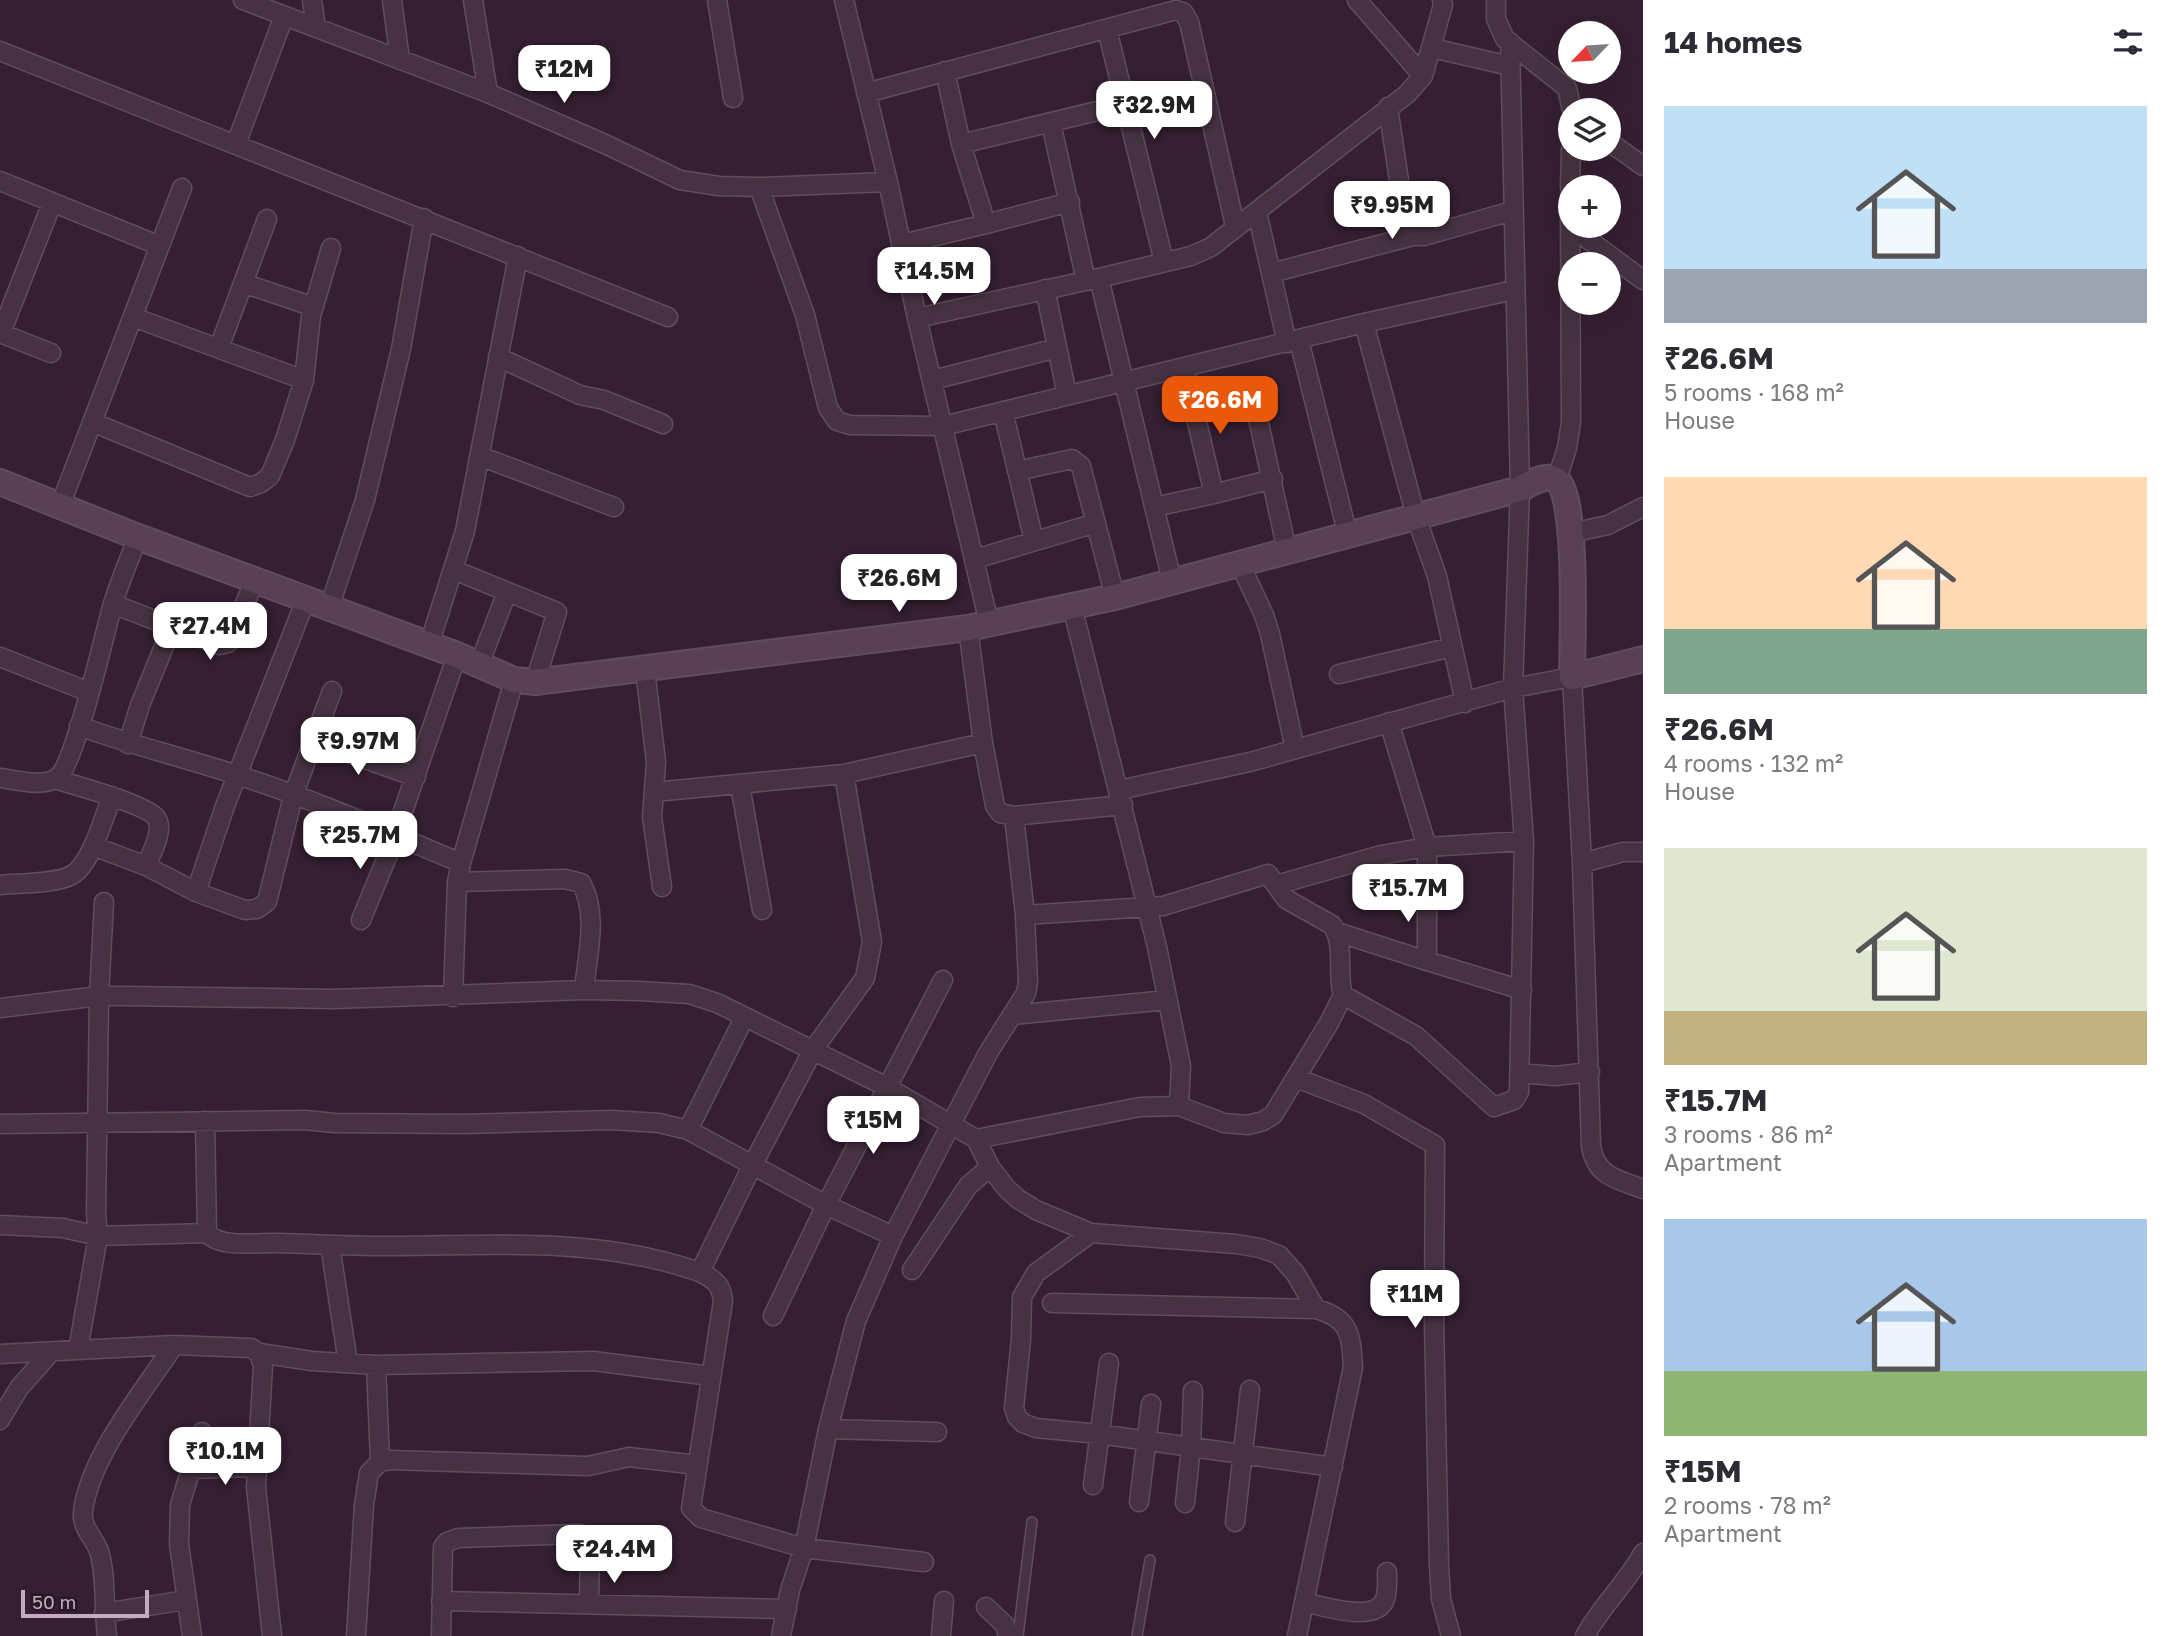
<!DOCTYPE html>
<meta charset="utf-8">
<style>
body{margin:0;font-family:"Golos Text",sans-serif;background:#f2f2f3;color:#2b2b33;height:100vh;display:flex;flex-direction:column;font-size:26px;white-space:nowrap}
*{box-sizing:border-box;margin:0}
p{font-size:23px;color:#7c7c81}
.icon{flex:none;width:38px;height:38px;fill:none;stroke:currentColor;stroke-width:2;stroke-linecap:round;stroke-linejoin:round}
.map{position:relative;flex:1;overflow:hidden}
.details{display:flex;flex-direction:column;background:#fff;width:525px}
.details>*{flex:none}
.needle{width:46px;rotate:245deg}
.fabs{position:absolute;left:1558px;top:21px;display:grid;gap:14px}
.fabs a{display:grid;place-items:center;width:63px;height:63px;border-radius:50%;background:#fff;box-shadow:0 7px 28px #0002;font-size:35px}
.scale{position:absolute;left:21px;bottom:18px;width:128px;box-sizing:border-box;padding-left:7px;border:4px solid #c3acbf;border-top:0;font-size:19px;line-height:24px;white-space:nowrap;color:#c3acbf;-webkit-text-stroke:5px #2a1827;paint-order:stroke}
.price{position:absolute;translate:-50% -60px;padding:0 16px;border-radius:14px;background:#fff;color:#222;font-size:23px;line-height:46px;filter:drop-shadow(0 2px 4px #0008)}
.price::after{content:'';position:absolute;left:50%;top:42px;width:21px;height:16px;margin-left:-10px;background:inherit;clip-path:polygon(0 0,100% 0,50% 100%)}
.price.active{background:#ea580c;color:#fff}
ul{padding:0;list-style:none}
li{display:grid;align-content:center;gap:14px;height:371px;padding:0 21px}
li span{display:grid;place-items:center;height:217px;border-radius:0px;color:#555}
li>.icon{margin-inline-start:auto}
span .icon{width:126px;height:126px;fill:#fffc;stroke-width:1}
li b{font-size:30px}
h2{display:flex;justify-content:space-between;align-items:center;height:84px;padding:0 21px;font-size:30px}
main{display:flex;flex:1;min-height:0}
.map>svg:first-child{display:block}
</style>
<main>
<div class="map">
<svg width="1643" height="1636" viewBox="0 0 1643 1636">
<rect width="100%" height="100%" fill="#351f32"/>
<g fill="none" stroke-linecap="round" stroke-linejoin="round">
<defs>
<path id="lane" d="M1018,1636L1032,1522
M1137,1636L1150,1560"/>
<path id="street" d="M243,0L488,93L605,144L680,180L719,186L759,187L888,182
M312,0L316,28
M392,0L400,60
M473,0L488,93
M717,0L733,98
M844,0L888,182L917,318L989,623
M1357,0L1423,76
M1496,0V19L1505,39L1567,88L1572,110
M1107,29L1164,262
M1432,48L1510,66
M0,51L668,317
M945,71L961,144L986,224L1070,202
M866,93L1176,10L1183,12L1189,22L1235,226
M1388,107L1406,227L1413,236H1424L1512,211
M1051,123L1086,281
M1608,141L1643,166
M236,144L284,16
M961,144L1126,104
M0,181L160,246
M759,187L805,315L828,408L837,421L850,425L943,426L1364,323L1514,290
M1570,187L1571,149
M1257,212L1287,343
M1570,226L1643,280
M902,244L986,224
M1271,273L1413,236
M1099,278L1172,581
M243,283L314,307
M1045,289L1067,395
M133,317L304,380
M917,318L1099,278L1191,256L1211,247L1407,94L1423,76L1443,5L1442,0
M1364,323L1416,517L1437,576L1465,703
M0,333L51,353
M1,333L52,203
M1299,340L1348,536
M219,348L267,219
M498,357L580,395L604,400L663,424
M1184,367L1214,494L1273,479
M933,380L1057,348
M1252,391L1287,551
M1003,411L1034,541
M92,422L250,487L261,483L270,476L285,440L304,380L311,316L331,248
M480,456L614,507
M1017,471L1072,459L1081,466L1115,597
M1557,479L1567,448L1571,422L1570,196
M60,506L182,188
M1154,507L1214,494
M1571,533L1608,525L1643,507
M975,559L1096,523
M1240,564L1264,615L1270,634L1295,749
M454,570L557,612L535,682
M113,604L219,645L228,643L255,580
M1072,606L1157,947L1181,1066L1179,1106
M329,608L365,500L401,349L424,218
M968,628L983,743L995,806L1000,813L1014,816L1123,805
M429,645L465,531L518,256
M0,657L89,692
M479,665L507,592
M645,669L656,762L652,817L662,887
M1339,674L1452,647
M79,726C131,745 185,758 237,775C313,799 387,832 461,863
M314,741L416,777
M128,744L140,705L172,627
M0,778C16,780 45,788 58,777C75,763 104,636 112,607C119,583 129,560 138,537
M55,779C73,785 150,805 157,819C164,831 151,854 146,866
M740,785L762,910
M1119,790L1250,762L1513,688L1572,677L1582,863L1591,1146C1596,1177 1617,1179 1643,1189
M654,792L844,774L983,743
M93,846L146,866L196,892L245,910L257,909L267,902L293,796L332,691
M1582,863L1623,852H1643
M457,882L565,879L581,883C599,914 587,956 584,990
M0,885C19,883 56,884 72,875C91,864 104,817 112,796
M1276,885L1381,855L1427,847L1524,841
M196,892L225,806L306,599
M1025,915L1163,906L1268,874L1286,899L1332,925C1346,945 1336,972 1343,995L1416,1036L1494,1107L1514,1100L1519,1092L1524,841L1513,688L1520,489L1510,42
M361,920L389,852L457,655
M1337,932L1427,961V847L1389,722
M1427,961L1522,990
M453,997L457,882L461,863L514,680
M0,1008L99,996H126L334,999L584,990L640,991L689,994L717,1003L887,1087L976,1139L1140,1107L1179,1106L1224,1123L1248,1125L1263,1121L1273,1115L1329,1023L1343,995
M1012,1015L1168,1000
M1520,1073L1555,1076L1590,1072
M1296,1078L1364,1104L1435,1145L1434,1320L1439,1565L1441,1599L1451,1636
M205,1121L207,1233C221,1249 259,1242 279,1243C314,1244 350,1246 385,1246C483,1246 582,1237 677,1265C690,1269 705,1272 715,1282C721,1287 722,1294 723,1301L691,1508L701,1518L804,1548L924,1562
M0,1124L304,1120L335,1123L464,1124L611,1120L659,1123L688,1130L826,1205L893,1236
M688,1130L744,1018
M976,1139L990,1167L1006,1188L1018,1199L1036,1210L1091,1233L1236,1244L1260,1248L1279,1255L1295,1273L1316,1309C1350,1318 1351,1335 1353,1367L1297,1636
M0,1225L63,1228L98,1236L207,1233
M1091,1233L1036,1273L1022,1297L1021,1339L1014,1408L1017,1417L1023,1423L1036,1428L1099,1434L1333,1467
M330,1245L348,1363
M912,1270L968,1186L990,1167
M700,1272L752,1166L813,1050L865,978L872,942L844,774
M1052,1303L1316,1309
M773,1316L826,1205L943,980
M78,1350L98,1236L96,1214L99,996L104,902
M259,1353L312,1361L376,1365L593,1361L711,1376
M0,1354L174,1345L251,1348L259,1353L263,1366L256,1487L272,1636
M376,1365L380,1462
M0,1420L19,1388L51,1352
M828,1429L937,1432
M192,1469L257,1467
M1093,1485L1109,1363
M1139,1502L1151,1404
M1185,1503L1191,1447L1193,1391
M1235,1522L1250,1390
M441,1601L787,1609
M1304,1602C1323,1606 1377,1624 1385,1599C1388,1591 1387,1580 1387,1572
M986,1607L1005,1625L1008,1636
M104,1613L186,1600
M107,1636C103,1608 107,1578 99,1551C94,1538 81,1527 83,1512C89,1457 144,1391 174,1345
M192,1636L179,1544L180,1505L202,1432
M356,1636L364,1505L369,1473L380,1462L391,1460L588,1466L629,1457L697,1465
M441,1636L443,1547L447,1542L458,1538L580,1534L590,1544L589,1604
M781,1636L790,1590L804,1548L828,1429L856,1321L893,1236L988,1053L1026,993L1028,982L1025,915L1014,816
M941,1636L944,1601
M1585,1636C1601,1606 1627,1583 1643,1553"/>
<path id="secondary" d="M0,482L138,537L457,655L514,680L535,682L968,628L1115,597L1520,489C1530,484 1543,474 1555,479C1579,489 1572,648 1572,677L1643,659"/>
</defs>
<use href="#lane" stroke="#614d5d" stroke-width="12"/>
<use href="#street" stroke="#614d5d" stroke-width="21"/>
<use href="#secondary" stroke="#614d5d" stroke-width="28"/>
<use href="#lane" stroke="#463243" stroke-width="9"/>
<use href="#street" stroke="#463243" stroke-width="18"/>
<use href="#secondary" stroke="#594054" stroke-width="24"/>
</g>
</svg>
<div class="fabs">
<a><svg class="needle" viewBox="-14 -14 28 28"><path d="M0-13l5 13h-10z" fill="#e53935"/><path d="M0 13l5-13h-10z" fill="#7c7c81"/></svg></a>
<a><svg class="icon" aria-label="layers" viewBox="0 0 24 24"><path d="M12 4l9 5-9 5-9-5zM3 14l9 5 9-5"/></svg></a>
<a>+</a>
<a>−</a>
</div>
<div class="scale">50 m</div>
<b class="price" style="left:564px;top:105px">₹12M</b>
<b class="price" style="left:1154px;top:141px">₹32.9M</b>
<b class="price" style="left:1392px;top:241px">₹9.95M</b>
<b class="price" style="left:934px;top:307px">₹14.5M</b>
<b class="price active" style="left:1220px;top:436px">₹26.6M</b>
<b class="price" style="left:899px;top:614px">₹26.6M</b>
<b class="price" style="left:210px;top:662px">₹27.4M</b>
<b class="price" style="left:358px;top:777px">₹9.97M</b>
<b class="price" style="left:360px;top:871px">₹25.7M</b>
<b class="price" style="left:1408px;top:924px">₹15.7M</b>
<b class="price" style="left:873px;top:1156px">₹15M</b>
<b class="price" style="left:1415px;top:1330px">₹11M</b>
<b class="price" style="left:225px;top:1487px">₹10.1M</b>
<b class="price" style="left:614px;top:1585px">₹24.4M</b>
</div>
<section class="details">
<h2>14 homes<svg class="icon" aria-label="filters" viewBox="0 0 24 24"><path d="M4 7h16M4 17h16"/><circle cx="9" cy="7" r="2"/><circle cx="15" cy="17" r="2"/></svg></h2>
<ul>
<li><span style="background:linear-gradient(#bfe0f5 75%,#9aa5b1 0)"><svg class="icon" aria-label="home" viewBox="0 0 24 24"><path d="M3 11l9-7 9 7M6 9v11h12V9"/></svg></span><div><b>₹26.6M</b><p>5 rooms · 168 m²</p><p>House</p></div></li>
<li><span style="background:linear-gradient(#ffd9b3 70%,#7fa58c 0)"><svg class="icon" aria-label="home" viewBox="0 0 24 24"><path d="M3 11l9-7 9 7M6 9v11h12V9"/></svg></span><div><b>₹26.6M</b><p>4 rooms · 132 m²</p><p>House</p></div></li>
<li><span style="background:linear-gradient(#dfe7d0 75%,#c2b280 0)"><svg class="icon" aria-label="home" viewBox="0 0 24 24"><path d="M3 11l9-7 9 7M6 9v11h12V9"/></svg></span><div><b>₹15.7M</b><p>3 rooms · 86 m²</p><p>Apartment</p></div></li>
<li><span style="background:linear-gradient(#a9c7e8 70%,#8fb573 0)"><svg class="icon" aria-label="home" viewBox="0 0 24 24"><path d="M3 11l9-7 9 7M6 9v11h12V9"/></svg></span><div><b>₹15M</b><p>2 rooms · 78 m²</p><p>Apartment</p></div></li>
</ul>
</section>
</main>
